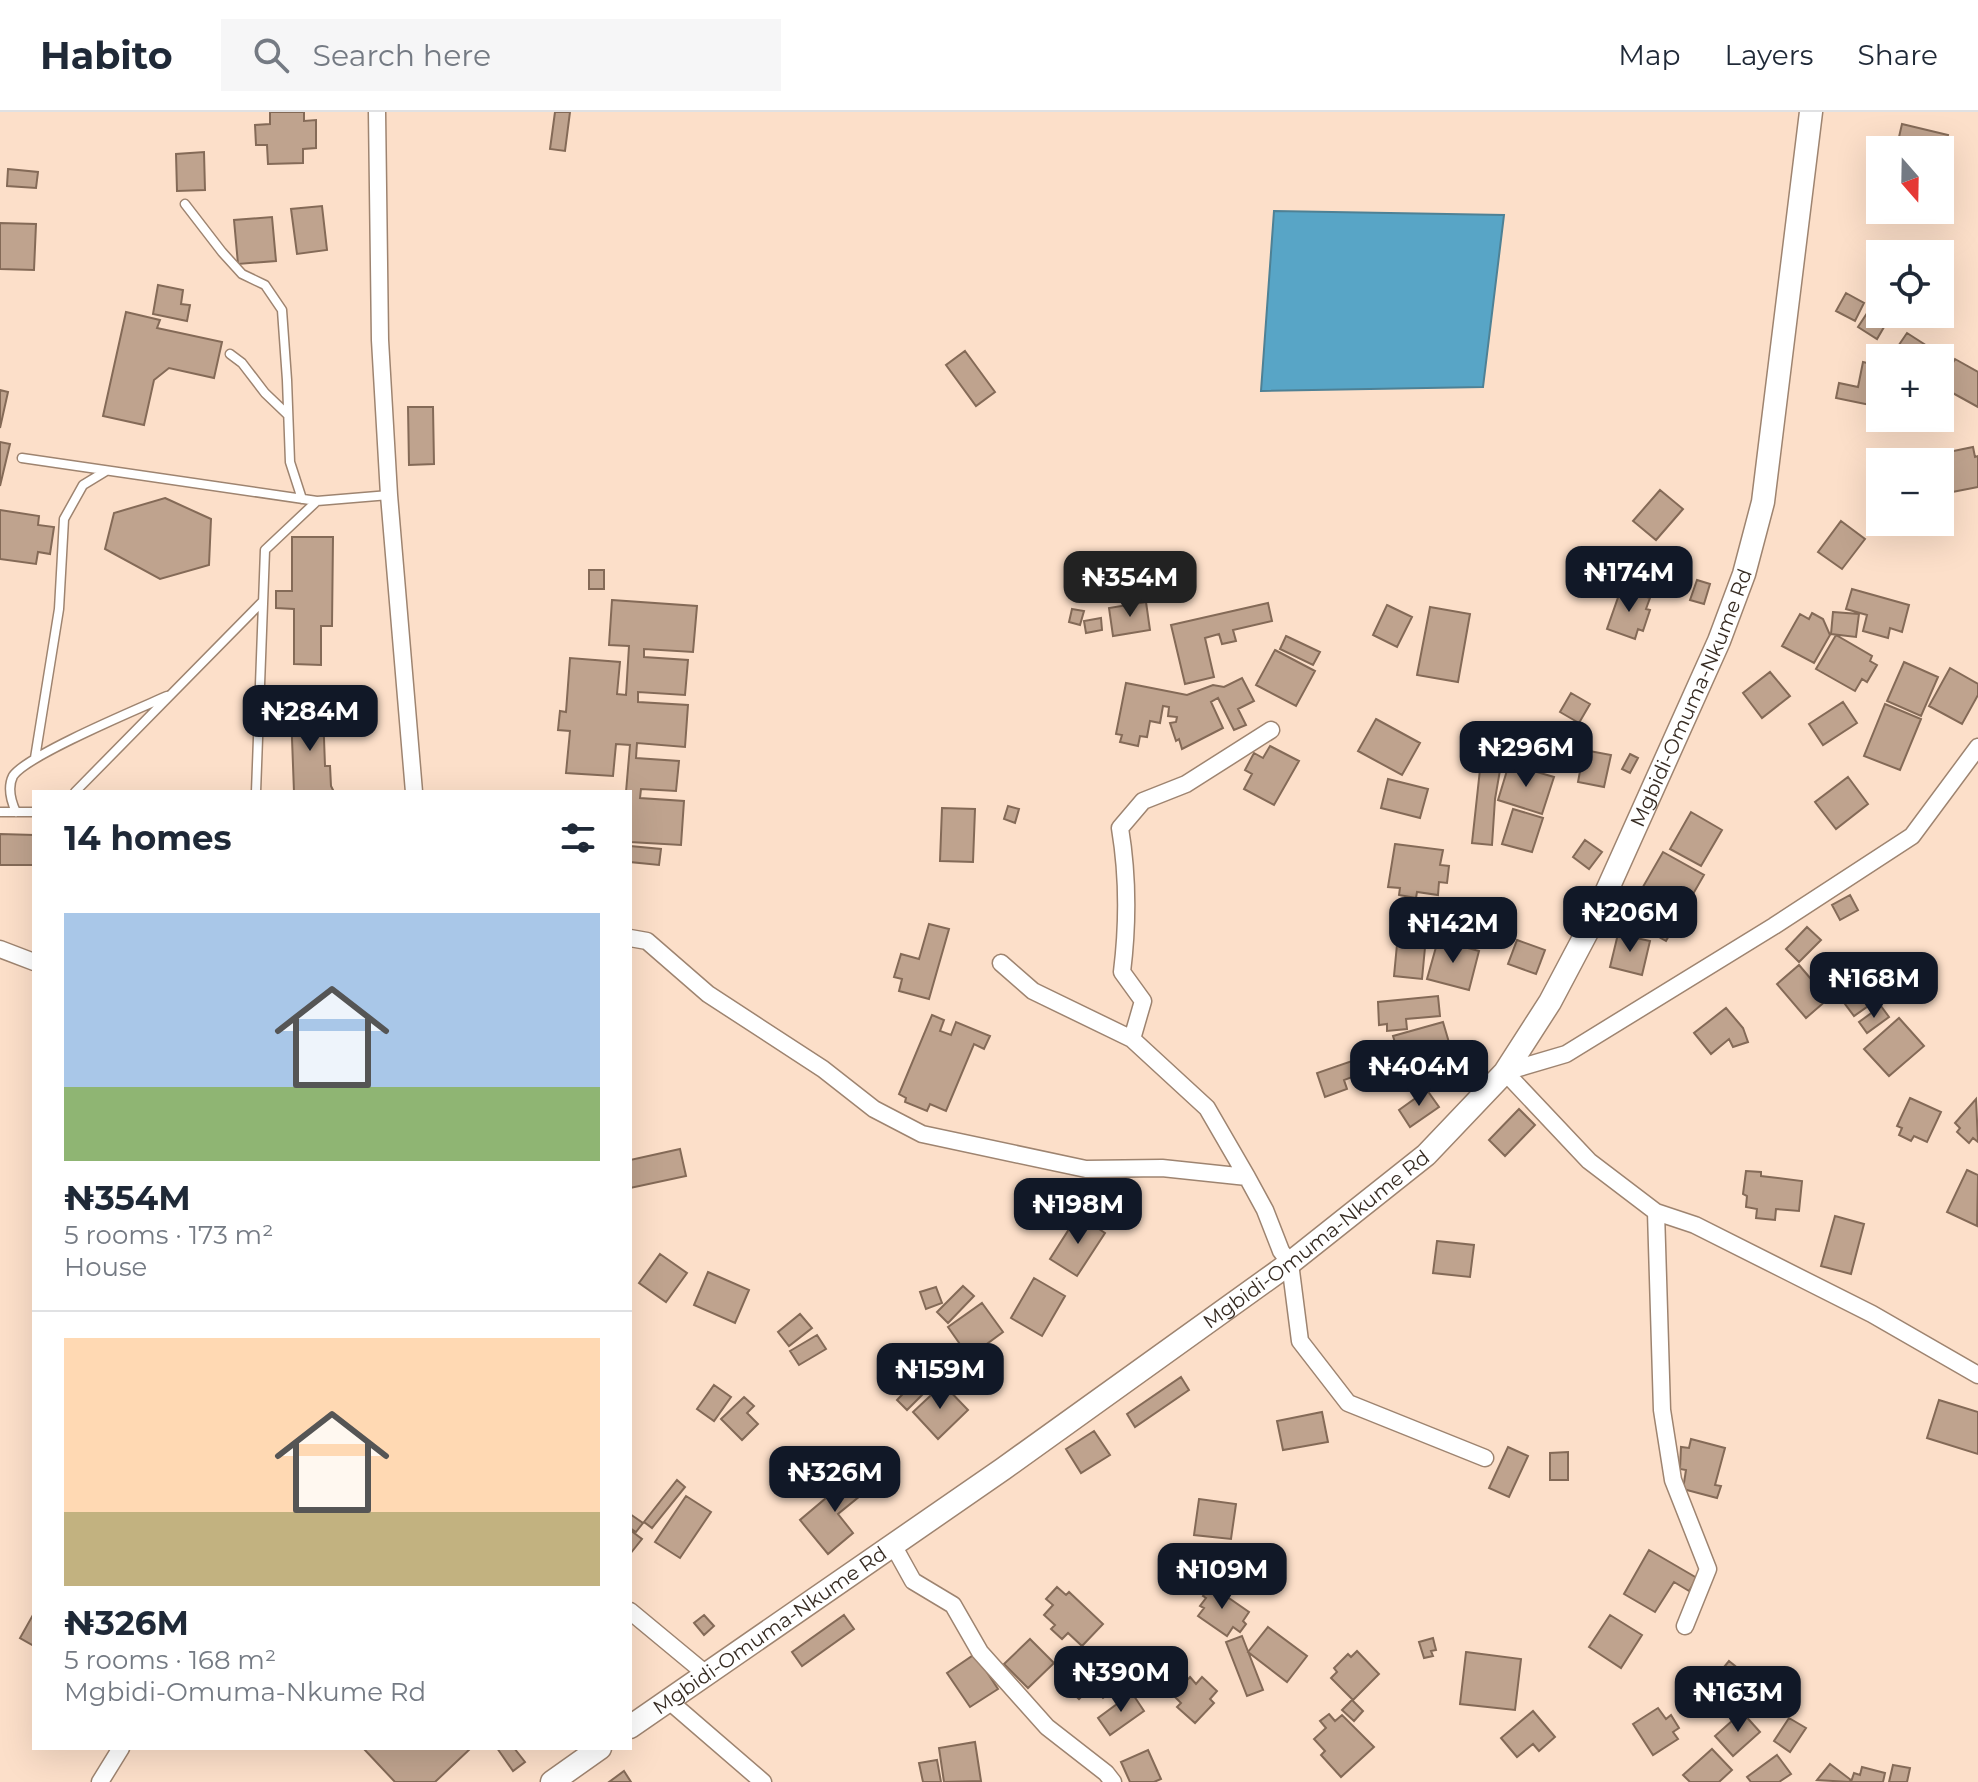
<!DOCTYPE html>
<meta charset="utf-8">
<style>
body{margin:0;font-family:Montserrat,sans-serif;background:#f6f6f7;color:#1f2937;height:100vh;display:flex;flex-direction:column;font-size:30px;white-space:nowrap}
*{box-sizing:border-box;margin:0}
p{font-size:26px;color:#747a83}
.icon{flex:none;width:44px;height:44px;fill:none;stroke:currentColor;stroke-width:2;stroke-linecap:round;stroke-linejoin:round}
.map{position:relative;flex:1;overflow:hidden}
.sheet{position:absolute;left:32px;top:678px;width:600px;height:960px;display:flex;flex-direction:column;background:#fff;border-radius:0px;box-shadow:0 8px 32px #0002}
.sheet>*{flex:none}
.needle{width:52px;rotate:160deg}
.buttons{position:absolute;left:1866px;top:24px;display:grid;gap:16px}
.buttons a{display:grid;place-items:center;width:88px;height:88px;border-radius:0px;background:#fff;box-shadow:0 8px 32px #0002;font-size:40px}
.price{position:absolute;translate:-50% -68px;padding:0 18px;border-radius:16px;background:#111827;color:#fff;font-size:26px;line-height:52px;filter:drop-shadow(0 2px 4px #0008)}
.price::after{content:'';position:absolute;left:50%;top:48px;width:24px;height:18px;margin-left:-12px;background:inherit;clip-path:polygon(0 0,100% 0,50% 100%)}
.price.active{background:#222;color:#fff}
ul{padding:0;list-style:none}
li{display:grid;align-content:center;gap:16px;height:424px;padding:0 32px}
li+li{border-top:2px solid #e0e1e3}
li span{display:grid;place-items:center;height:248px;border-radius:0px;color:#555}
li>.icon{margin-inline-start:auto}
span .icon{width:144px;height:144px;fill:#fffc;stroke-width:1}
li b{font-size:34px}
h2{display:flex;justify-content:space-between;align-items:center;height:96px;padding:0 32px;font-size:34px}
header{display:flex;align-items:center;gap:48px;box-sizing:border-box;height:112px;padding:0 40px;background:#fff;border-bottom:2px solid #e0e1e3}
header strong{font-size:38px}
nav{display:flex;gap:44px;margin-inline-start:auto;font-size:28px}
.search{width:560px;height:72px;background:#f6f6f7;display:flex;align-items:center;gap:20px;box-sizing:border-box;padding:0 28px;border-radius:0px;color:#747a83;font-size:30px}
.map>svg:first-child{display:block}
</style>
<header>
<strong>Habito</strong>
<div class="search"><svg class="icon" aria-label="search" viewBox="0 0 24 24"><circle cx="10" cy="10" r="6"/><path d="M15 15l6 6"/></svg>Search here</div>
<nav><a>Map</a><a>Layers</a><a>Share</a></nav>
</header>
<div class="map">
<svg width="1978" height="1670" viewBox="0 0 1978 1670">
<rect width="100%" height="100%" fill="#fcdfc9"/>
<path fill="#58a5c6" stroke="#4e8195" stroke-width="2" d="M1274,99L1504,103L1483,275L1261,279Z"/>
<path fill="#bfa38e" stroke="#846a57" stroke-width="2" d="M270,0H304V9L316,8V36L303,37V51L268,52L267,33H256L255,13L270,12Z
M555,0H570L565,39L550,37Z
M1902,12L1948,23L1940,58V38H1896Z
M204,40L205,78L177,79L176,42Z
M8,57L38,60L36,76L7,74Z
M322,94L327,138L297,142L291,97Z
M272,105L276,149L238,152L234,108Z
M0,111L36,112L34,158L0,157Z
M158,173L183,178L181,192L190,193L187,209L153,202Z
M1846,181L1864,191L1855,209L1836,199Z
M1873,192L1880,196V202L1891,203L1877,227L1858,215Z
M126,200L160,208L157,216L222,230L214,266L169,256L154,268L144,313L103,304Z
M1907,221L1949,248L1940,261V246H1890Z
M965,239L995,280L976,294L946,253Z
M1955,247L1978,260V295L1940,274Z
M1863,250L1880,254V295L1836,286L1839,271L1858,275Z
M0,278L8,280L0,316Z
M408,295H433L434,352L409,353Z
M0,330L10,332L0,374Z
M1973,335L1975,345L1978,344V375L1942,382L1940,350H1935L1934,343Z
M1660,378L1683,397L1656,428L1633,409Z
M165,386L211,407L209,453L160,467L105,437L114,401Z
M0,398L39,404L38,413L54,415L50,442L38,440L36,452L0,447Z
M1841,409L1865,427L1842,457L1818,440Z
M292,425H333L332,514H321V553L294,552V497L276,496V479H292Z
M1162,448L1170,471L1145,480L1137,456Z
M589,458H604V477H589Z
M1123,464V487L1095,488V465Z
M1092,465L1093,475L1082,477L1080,468Z
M1697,468L1710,472L1704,492L1690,488Z
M1621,477L1650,486L1646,497L1650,498L1643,519L1638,517L1635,527L1607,517Z
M1852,477L1909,493L1902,520L1890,516L1888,526L1863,519L1867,503L1846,497Z
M612,488L697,494L693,540L644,537V545L688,548L685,583L638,580V590L688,593L685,635L637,631L636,646L679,649L676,679L641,677L640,686L684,689L681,733L630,730V680H626L630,633L616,632L613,664L566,661L570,619L558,618L560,599L566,600L570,546L620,550L617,582L626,583L629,534L609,533Z
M1146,490L1150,518L1113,524L1109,496Z
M1268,491L1272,509L1233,518L1236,529L1222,532L1219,522L1205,526L1214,565L1185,572L1171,513Z
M1387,493L1412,505L1397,535L1373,523Z
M1430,495L1470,502L1458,570L1417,563Z
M1072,497L1084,499L1080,513L1069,510Z
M1833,500L1859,502L1856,525L1831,522Z
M1812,501L1823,507L1830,523L1814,551L1782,534L1800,502L1809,507Z
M1101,506L1102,518L1086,521L1084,509Z
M1836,523L1872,544L1870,549L1877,553L1867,570L1862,567L1855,579L1816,557Z
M1286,524L1320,540L1313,553L1280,537Z
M1275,538L1315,559L1296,594L1256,573Z
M1904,550L1938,565L1921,604L1887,589Z
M1950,556L1978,572V583L1962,612L1929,594Z
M1770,560L1790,584L1762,606L1743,581Z
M1242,566L1254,589L1238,597L1246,613L1234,618L1218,586L1211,590L1223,616L1182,637L1179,627L1176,629L1170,611L1176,610L1177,605L1168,604L1169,595L1163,594L1160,611L1150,609L1147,625L1140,624L1138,634L1120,630L1122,623L1116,622L1126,571L1187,583L1213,573L1224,575Z
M1571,581L1590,592L1579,611L1560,600Z
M1843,590L1857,611L1823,633L1809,612Z
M1885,592L1921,607L1900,658L1864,644Z
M323,599L325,654H330L331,674L334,680H286H294L291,600Z
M1376,607L1420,631L1402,663L1358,639Z
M1270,634L1299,649L1274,693L1244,677L1252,662L1245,658L1254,641L1263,646Z
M1584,638L1611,643L1604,675L1578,670Z
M1482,639L1503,641L1495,687L1492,733L1472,731Z
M1630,642L1638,646L1630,661L1622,657Z
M1509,652L1554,665L1542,702L1498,688Z
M1848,665L1868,692L1836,717L1815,690Z
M1388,667L1428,677L1420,706L1381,696Z
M1008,694L1019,697L1015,711L1004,707Z
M942,696L975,697L973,750L940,749Z
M1513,697L1543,706L1532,740L1502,732Z
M1691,700L1722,718L1701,754L1670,737Z
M0,722L34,723V753H0Z
M1585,728L1602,740L1589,757L1573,745Z
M1395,732L1443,738L1440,753L1449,754L1447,771L1439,770L1438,783L1417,780L1416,786L1399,783L1400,776L1388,775Z
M630,734L661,737L659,753L630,750Z
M1663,740L1704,763L1666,829L1625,806Z
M1850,783L1858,798L1840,808L1832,793Z
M929,812L949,817L929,887L899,879L902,867L894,865L901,842L919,847Z
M1807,815L1821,828L1799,850L1786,837Z
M1398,822L1426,825L1422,867L1394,864Z
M1618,822L1650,829L1642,863L1610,855Z
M1438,828L1479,839L1469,878L1427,867Z
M1517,828L1545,838L1536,862L1508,852Z
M1799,853L1828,887L1806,906L1777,872Z
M1873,859L1888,880L1854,904L1839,884Z
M1438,884L1440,904L1406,907L1407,917L1387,919V912L1379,913L1378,890Z
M1881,894L1889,905L1867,921L1859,910Z
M1726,896L1743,916L1748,930L1733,935L1729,927L1711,942L1694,921Z
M932,903L944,908L940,919L951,923L956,910L990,924L984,937L974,932L946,999L930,992L927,999L905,990L906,986L899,982Z
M1899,906L1924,934L1889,964L1864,937Z
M1443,910L1453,944L1434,949L1437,957L1419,962L1417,953L1403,957L1393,924Z
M1381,939L1387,959L1367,966L1365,960L1344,968L1347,977L1325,985L1317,961Z
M1427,978L1439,995L1410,1015L1399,998Z
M1910,986L1941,1000L1927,1030L1914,1024L1911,1029L1899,1023L1902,1016L1897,1014Z
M1976,987L1978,1030L1973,1026L1969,1031L1957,1020L1960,1016L1955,1011Z
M1519,997L1535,1013L1505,1044L1489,1028Z
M680,1037L686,1064L630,1076V1048Z
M1967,1058L1978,1063L1977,1114L1947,1100Z
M1746,1059L1761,1060V1064L1802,1069L1799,1099L1776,1097L1775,1108L1756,1106L1757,1097L1746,1095L1747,1084L1743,1082Z
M1078,1103L1105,1121L1077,1164L1050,1147Z
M1835,1104L1864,1112L1851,1162L1821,1154Z
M1437,1129L1474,1133L1470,1165L1433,1161Z
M660,1142L687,1161L666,1190L639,1171Z
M708,1160L749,1178L735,1211L694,1193Z
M1034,1166L1065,1184L1042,1224L1011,1206Z
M963,1174L974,1184L948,1211L937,1200Z
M936,1175L942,1191L926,1197L920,1180Z
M982,1191L1003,1220L969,1245L948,1215Z
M800,1202L812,1216L789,1234L778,1220Z
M817,1223L826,1237L799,1253L790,1239Z
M923,1261L934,1271L907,1298L897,1288Z
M1181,1265L1189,1278L1135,1315L1127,1302Z
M943,1272L968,1298L938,1327L913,1300Z
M714,1273L731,1285L714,1309L697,1297Z
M744,1285L754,1294L747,1301L758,1312L742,1328L721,1307Z
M1939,1288L1978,1300V1342L1927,1326Z
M1322,1300L1328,1330L1283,1338L1277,1309Z
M1094,1319L1110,1343L1081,1361L1066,1337Z
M1691,1327L1725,1336L1715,1373L1721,1374L1717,1386L1683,1377L1686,1358L1680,1357L1681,1335L1689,1336Z
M1508,1335L1528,1344L1509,1385L1489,1376Z
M1568,1340V1368H1550V1341Z
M858,1359L871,1375L838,1402L853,1421L828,1442L800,1408Z
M677,1368L685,1375L652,1416L644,1410Z
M686,1384L711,1400L680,1446L655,1430Z
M1199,1387L1236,1392L1231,1427L1194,1423Z
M630,1402L643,1411L636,1420L630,1416Z
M630,1418L642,1427L630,1442Z
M1649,1438L1697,1466L1689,1479L1674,1470L1655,1500L1624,1482Z
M1213,1470L1229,1480L1226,1484L1249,1500L1243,1509L1246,1512L1240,1520L1233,1515L1227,1524L1198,1504L1204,1496L1200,1494L1206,1486L1203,1484Z
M1057,1475L1066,1483L1069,1480L1103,1512L1082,1534L1068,1521L1062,1527L1051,1517L1055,1513L1044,1503L1053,1493L1046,1487Z
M34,1501V1534L20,1526Z
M704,1503L714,1514L704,1523L694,1511Z
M844,1503L854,1517L802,1554L792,1540Z
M1610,1503L1642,1523L1621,1556L1589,1535Z
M1268,1515L1307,1544L1287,1570L1248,1540Z
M1242,1524L1263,1578L1247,1584L1226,1530Z
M1433,1526L1436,1538L1431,1539L1433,1544L1424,1546L1419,1530Z
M1030,1527L1054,1551L1028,1576L1004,1552Z
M1357,1539L1379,1562L1353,1588L1331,1566L1337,1560L1334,1556L1348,1542L1351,1545Z
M1466,1540L1521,1547L1515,1598L1460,1592Z
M975,1542L998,1577L970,1595L947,1561Z
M1081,1544L1101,1565L1079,1587L1058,1567Z
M1729,1549L1761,1575L1742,1597L1710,1572Z
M1190,1565L1196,1572L1202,1565L1217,1579L1210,1587L1214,1591L1195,1611L1177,1595L1181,1591L1173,1583Z
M1102,1567L1112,1579L1103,1586L1093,1575Z
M1132,1581L1144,1599L1110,1623L1098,1606Z
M1352,1588L1363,1599L1354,1609L1342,1598Z
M1658,1596L1666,1607L1671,1603L1679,1616L1673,1620L1678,1627L1653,1643L1633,1612Z
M1533,1599L1555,1625L1539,1639L1533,1632L1517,1645L1501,1626Z
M1742,1600L1760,1620L1733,1644L1715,1624Z
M1329,1602L1335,1609L1342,1603L1374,1635L1341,1665L1321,1643L1325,1639L1314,1627L1326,1616L1320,1609Z
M1789,1606L1806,1616L1790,1640L1774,1629Z
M975,1630L981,1669L944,1670L939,1636Z
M363,1636H471L435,1670H395Z
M497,1636H514L525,1650L513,1659Z
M1712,1637L1732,1658L1719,1670H1690L1683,1663Z
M1148,1638L1161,1667L1154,1670H1130L1121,1650Z
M1777,1643L1791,1662L1779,1670H1751L1747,1665Z
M937,1648L941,1670H923L919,1651Z
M1830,1652L1851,1668L1849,1670L1817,1668Z
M1893,1653L1910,1656L1907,1670H1889Z
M1862,1655L1885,1661L1883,1670H1851L1854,1661L1860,1663Z
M624,1659L631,1670H609Z"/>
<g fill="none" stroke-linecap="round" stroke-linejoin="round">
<defs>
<path id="service" d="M185,92L222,140L242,162L265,173L282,198L287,268L290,350L302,387
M230,242L242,251L265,281L288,303
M22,346L317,389
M35,646L59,497L64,407L83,373L106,359
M75,680L262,490
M256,680L265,438L317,389L389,383
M0,700H34
M16,700C11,689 7,676 13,664C27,643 138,597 167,584"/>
<path id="minor" d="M377,0L380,228L389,383L414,680
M1978,635L1912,724L1774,814L1566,942L1505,960L1589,1049L1656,1100L1695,1113L1872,1202L1978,1263
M630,826L647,829L708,882L823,957L874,997L922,1022L1086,1057L1162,1056L1247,1065L1207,996L1132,927L1033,879L1001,851
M0,837L34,850
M1132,927L1143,889L1122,860C1128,811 1128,764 1120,716L1143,689L1186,672L1271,618
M1247,1065L1265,1098L1281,1139L1290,1151L1300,1229L1348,1291L1485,1346
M1656,1100L1662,1298L1673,1368L1708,1457L1685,1514
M893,1433L913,1469L953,1493L980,1540L1047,1615L1106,1661L1113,1670
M630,1499L706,1562
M668,1588L763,1670
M100,1670L121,1636"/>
<g id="tertiary">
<path id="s1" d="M630,1615L1003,1357L1290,1151L1426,1043L1505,960L1550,890L1596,803L1719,529L1744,462L1763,390L1811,0"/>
<path d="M552,1670L600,1636"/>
</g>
</defs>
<use href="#service" stroke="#9e8470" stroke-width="11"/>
<use href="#minor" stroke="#9e8470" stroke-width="19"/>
<use href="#tertiary" stroke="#9e8470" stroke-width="25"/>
<use href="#service" stroke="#fff" stroke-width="8"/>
<use href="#minor" stroke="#fff" stroke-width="16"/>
<use href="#tertiary" stroke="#fff" stroke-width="22"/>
</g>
<g text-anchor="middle" stroke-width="8" stroke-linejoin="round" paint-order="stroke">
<g font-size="20" fill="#372c23" stroke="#fcdfc9">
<text dy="7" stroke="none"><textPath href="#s1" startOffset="1514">Mgbidi-Omuma-Nkume Rd</textPath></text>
<text dy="7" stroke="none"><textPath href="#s1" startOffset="842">Mgbidi-Omuma-Nkume Rd</textPath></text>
<text dy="7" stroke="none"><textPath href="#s1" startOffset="170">Mgbidi-Omuma-Nkume Rd</textPath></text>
</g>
</g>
</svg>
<div class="buttons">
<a><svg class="needle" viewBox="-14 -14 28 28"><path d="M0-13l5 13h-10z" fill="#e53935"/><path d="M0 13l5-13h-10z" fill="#747a83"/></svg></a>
<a><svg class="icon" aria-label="locate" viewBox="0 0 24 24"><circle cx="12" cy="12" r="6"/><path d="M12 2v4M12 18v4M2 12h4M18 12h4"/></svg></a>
<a>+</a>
<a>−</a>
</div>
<b class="price" style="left:1629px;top:502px">₦174M</b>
<b class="price active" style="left:1130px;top:507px">₦354M</b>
<b class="price" style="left:310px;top:641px">₦284M</b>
<b class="price" style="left:1526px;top:677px">₦296M</b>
<b class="price" style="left:1630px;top:842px">₦206M</b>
<b class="price" style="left:1453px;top:853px">₦142M</b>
<b class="price" style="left:1874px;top:908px">₦168M</b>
<b class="price" style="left:1419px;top:996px">₦404M</b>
<b class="price" style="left:1078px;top:1134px">₦198M</b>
<b class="price" style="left:940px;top:1299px">₦159M</b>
<b class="price" style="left:835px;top:1402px">₦326M</b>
<b class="price" style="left:1222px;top:1499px">₦109M</b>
<b class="price" style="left:1121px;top:1602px">₦390M</b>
<b class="price" style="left:1738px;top:1622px">₦163M</b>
<section class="sheet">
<h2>14 homes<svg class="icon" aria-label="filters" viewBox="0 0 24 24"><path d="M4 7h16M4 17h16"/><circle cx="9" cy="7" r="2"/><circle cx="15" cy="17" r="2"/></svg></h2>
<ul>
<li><span style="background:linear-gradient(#a9c7e8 70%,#8fb573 0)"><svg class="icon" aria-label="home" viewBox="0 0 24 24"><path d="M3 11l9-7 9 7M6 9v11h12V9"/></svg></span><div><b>₦354M</b><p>5 rooms · 173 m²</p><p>House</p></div></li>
<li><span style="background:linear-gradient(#ffd9b3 70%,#c2b280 0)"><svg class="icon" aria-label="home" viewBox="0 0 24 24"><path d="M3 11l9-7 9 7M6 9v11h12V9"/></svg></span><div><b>₦326M</b><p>5 rooms · 168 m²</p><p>Mgbidi-Omuma-Nkume Rd</p></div></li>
</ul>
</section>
</div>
